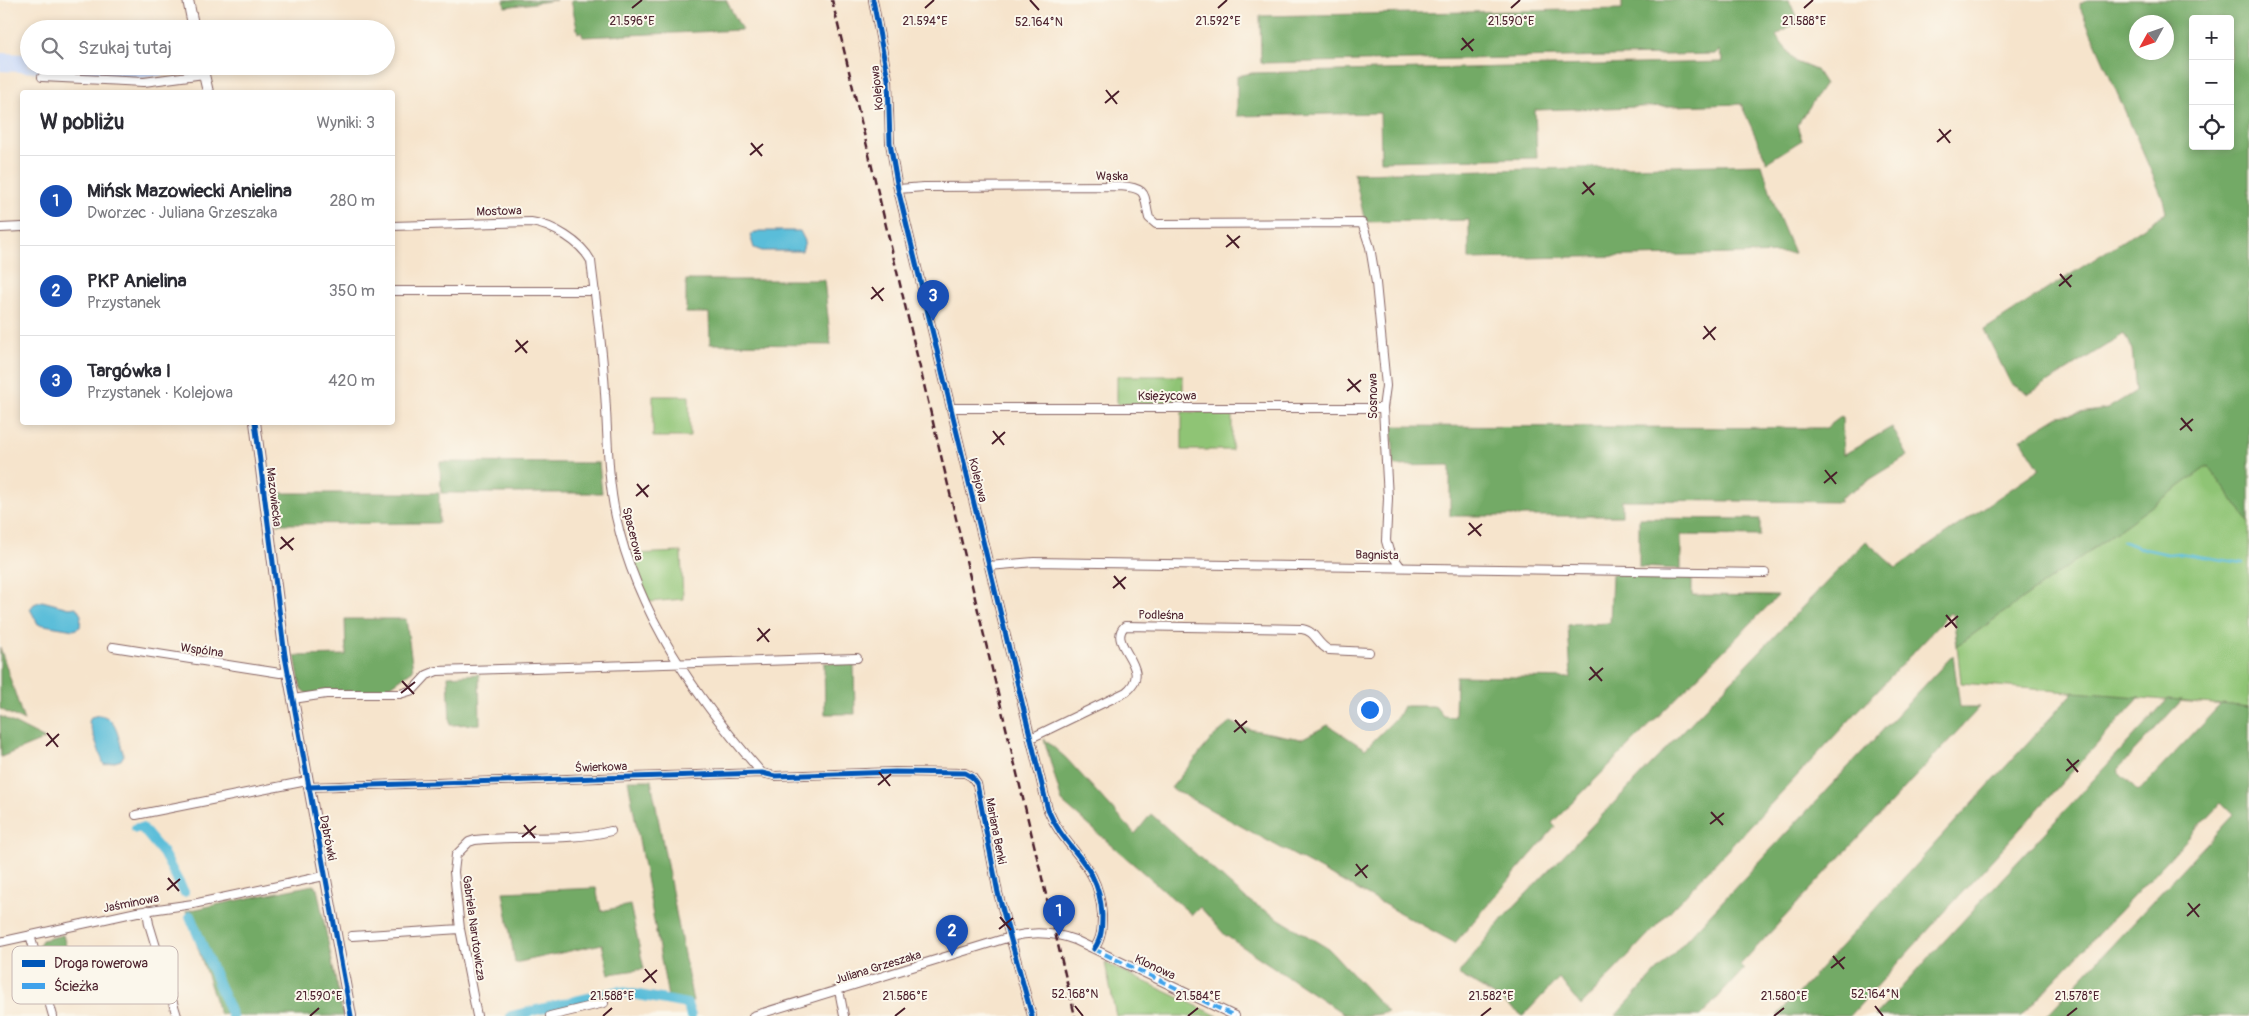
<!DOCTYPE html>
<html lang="pl">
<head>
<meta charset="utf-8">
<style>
	:root { --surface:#fff; --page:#f7f7f7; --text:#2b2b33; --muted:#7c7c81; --line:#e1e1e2; --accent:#c8321e }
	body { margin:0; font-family:Pangolin,sans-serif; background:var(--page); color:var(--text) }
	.controls { position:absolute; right:15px; top:15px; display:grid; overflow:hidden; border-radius:5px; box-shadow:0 2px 8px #0003 }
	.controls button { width:45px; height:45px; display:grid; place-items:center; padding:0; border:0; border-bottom:1px solid var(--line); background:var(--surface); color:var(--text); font:25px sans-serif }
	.compass { position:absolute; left:2129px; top:15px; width:45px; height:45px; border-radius:50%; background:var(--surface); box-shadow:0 2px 8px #0003; rotate:230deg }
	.you { position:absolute; left:1369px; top:709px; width:18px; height:18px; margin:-12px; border:4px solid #fff; border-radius:50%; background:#1a73e8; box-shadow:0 0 0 8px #1a73e833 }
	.badge { display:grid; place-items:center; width:32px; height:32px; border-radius:50%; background:var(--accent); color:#fff; font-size:16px; font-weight:700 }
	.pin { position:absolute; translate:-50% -41px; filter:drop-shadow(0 1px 2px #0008) }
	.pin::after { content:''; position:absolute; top:26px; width:18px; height:15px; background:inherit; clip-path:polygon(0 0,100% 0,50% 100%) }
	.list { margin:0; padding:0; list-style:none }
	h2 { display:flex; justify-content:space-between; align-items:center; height:65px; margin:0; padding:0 20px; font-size:21px }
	h2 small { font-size:16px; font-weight:400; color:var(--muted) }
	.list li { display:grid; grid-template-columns:32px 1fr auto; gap:15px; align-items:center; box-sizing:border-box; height:90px; padding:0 20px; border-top:1px solid var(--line) }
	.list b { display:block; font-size:19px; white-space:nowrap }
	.list p { margin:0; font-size:16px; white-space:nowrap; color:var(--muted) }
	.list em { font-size:16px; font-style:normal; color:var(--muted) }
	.icon { flex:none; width:28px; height:28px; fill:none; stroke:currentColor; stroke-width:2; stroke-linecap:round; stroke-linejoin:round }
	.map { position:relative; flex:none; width:2249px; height:1016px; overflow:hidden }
	.search { position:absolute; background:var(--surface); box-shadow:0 2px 8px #0003; left:20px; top:20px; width:375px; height:55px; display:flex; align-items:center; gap:12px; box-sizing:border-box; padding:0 18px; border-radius:28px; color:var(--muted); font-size:19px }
	.panel { position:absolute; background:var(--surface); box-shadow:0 2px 8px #0003; left:20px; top:90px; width:375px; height:335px; border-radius:5px }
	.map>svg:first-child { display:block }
	.built { fill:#ccdbf9 }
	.green { fill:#8fc475; stroke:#6c7250 }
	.forest { fill:#73aa66; stroke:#5e6448; fill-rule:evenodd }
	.water { fill:#5abdd9; stroke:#526e82 }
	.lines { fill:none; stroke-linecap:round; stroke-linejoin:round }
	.stream { stroke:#5abdd9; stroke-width:2.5 }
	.canal { stroke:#5abdd9; stroke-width:10 }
	.street-casing { stroke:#866463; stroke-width:10 }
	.secondary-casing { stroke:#866463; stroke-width:12 }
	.street { stroke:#fff; stroke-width:8 }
	.secondary { stroke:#fff; stroke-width:10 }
	.rail { stroke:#4a1f2b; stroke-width:2.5; stroke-dasharray:8 4; stroke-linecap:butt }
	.quiet { stroke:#40a2eb; stroke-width:4; stroke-dasharray:8 4; stroke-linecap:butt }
	.cycleway-casing { stroke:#fbf7ec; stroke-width:8 }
	.cycleway { stroke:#0057b8; stroke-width:5 }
	.ticks { fill:none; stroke:#4a1f2b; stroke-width:2 }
	.labels { text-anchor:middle; stroke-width:4; stroke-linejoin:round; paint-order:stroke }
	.street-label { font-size:12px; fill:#4a1f2b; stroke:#fbf7ec }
	.key { fill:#fbf7ec; stroke:#c6b6b2; stroke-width:1 }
	.key-label { font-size:14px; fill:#4a1f2b }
	.ticks-label { font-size:12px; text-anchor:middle; fill:#4a1f2b; stroke:#fbf7ec; stroke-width:4; stroke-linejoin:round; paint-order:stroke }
</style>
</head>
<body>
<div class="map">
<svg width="2249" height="1016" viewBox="0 0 2249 1016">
	<rect width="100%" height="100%" fill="#fbf7ec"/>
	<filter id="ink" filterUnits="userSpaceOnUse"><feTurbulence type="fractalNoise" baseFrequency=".02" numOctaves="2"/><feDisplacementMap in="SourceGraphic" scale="10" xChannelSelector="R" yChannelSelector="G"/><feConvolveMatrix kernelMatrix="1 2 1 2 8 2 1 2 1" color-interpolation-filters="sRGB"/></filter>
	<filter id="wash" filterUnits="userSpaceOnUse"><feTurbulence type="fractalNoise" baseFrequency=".0096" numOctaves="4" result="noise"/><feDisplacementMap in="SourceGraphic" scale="20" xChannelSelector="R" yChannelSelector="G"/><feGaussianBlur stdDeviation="1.12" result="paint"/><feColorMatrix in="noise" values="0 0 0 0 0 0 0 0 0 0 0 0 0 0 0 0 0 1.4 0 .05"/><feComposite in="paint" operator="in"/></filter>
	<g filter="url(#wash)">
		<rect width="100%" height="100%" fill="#f6e4cc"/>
		<path class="built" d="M0,53l29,1v12h156v7l-44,5 -141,-7z"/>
		<path class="green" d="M1117,376h66v28h-66z
			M653,396h36l1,41h-37z
			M1182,412h50v38h-50z
			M2208,465l41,57v185l-288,-24 -4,-37z
			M681,552l2,47 -34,3 -16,-37 -2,-11z
			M1105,963l113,53h-102z"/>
		<path class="forest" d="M504,0h52l-51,7z
			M571,0h155l16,30 -159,7 -2,-5 -3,1z
			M1622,0h167l9,21 -22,15 20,26 20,8 9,14 -28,41 5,15 -35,22 -26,-58 -206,6 2,48 -156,3 -1,-48 -143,3v-40l15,-3 471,-11 -4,-12 -4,4 -454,9 -1,-47 362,-7z
			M2087,0h162v522l-41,-56 -251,180 -4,-31 -3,-2 -369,393 -22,-28 -36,38 -29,-21 -36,-21 46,-57 362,-376 30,27 144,-99 -19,-30 38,-23 48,-7 29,-18 -4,-41 -8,-16 -95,60 -18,-10 -27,-54 182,-117 -3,-14 -84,-194zM2193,19h37v127h-37zM2136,22h30v30h-30z
			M1762,164l14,46 18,43 -325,6v-39l-104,2 -11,-49z
			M686,280h138l7,65 -121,-1 -1,-31h-23z
			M1842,416l1,39 49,-28 16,29 -68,42v4l-218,-2v16h-172v-51l-56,1 -2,-40 434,2z
			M440,462l159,1 3,30h-161z
			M273,493h166v30l-161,1z
			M1639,518l121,1v17l-79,-1v34l-42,-2z
			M1612,574h80v21l86,1 -226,227 3,4 -100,116 -284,-155 42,-51 18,-15 12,6 58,11 27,-14 37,24 33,-33 5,-10h32l8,10 12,1 1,-41 115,2 -3,-53 42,-2z
			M345,619h61l7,51 -29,21 -77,3 -6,-5 -6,-33 51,-1z
			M0,647l24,74 -24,-12z
			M1953,655l7,52h20l-240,258 4,4 -43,47h-86z
			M854,662l1,52h-30l-1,-51z
			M479,674l1,50 -30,1 -2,-49z
			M2074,692l66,5 -290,319h-73z
			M2168,699l14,1 -65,70 21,22 83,-88 28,3v309h-203l187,-201 -12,-12 -200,213h-146z
			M0,716l45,23 -44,18z
			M1044,739l22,19 69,76 16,-20 95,85 83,50 59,63c-12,4 -31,4 -44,2l-119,-79 -25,-28 -8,8 -130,-113z
			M628,780h23l42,222 -25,-5z
			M313,885l4,3 26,128h-113l-2,-4 -8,3 -34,-104z
			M596,888l5,23 29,-6 14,64 -35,5 -7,-30 -87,19 -12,-71z
			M63,935l9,33 -23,8 -10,-31 3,-5z"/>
		<path class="water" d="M759,231h41l5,10 -3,10h-40l-8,-3 -4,-13z
			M42,601l27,7 7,-1 5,8 -1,12 -6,3 -36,-6 -8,-15 4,-5z
			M99,715c19,2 19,25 25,40l-3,5 -17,5 -15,-43 2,-5z"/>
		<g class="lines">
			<path class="stream" d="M2122,541l18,7 28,6 11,-1 64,10"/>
			<path class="canal" d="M136,828h6l21,25 21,39
				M190,916l42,100
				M511,1016l106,-25 70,13 4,12"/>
		</g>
	</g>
	<g filter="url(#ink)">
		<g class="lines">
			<g class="street-casing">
				<path id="street" d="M873,0l15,79 2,64 8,46 150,621c18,43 51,51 54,105 0,13 0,23 -8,34
					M42,77l102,5 60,-8
					M898,189l26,-2 196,-1c30,2 23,10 29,32l7,6 206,-1 8,24 6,36 10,103 -3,22 5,90 -2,43 3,10 11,15
					M392,226l139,-4c22,3 50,20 60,39 5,44 12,88 14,132 3,41 2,83 11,124 21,97 81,182 146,256
					M0,228l22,-1
					M392,291h203
					M951,408h432
					M989,566l45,-4 731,11
					M113,647l167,26 8,-1
					M293,699l33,-5h74l13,-4 14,-15 10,-4 420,-13
					M1031,738l95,-46c30,-24 -21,-48 -1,-66l177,3c14,2 15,16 27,21l40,2
					M308,787l454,-14 13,3 120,-4 70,1 7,4 5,7 21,109 34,123
					M136,815l171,-34
					M147,910l2,14 28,92
					M30,935l23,81
					M352,936l108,-7
					M0,942l137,-30 56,-8 131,-28
					M839,990l5,26
					M477,1016l-17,-87 -6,-57 2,-17 13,-13 6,-2c45,-5 92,2 136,-9
					M550,1016l54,-13
					M753,1016l257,-79c23,-6 43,-5 65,3l160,76"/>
			</g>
			<g class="secondary-casing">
				<path id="secondary" d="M188,0l6,29
					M202,66l6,26
					M255,422l30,234 66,360"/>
			</g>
			<use href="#street" class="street"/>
			<use href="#secondary" class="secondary"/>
			<path class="rail" d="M832,0l243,1016"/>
			<path class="quiet" d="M1094,949l141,67"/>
			<g class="cycleway-casing">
				<path id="cycleway" d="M873,0l15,79 2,64 8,46 150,621c18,43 51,51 54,105 0,13 0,23 -8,34
					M255,422l30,234 66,360
					M308,787l454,-14 13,3 120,-4 70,1 7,4 5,7 21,109 34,123"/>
			</g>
			<use href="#cycleway" class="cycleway"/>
		</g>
	</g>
	<path class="ticks" d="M1030,0l9,10M632,8l10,-8M925,8l9,-8M1218,8l9,-8M1511,8l9,-8M1804,8l9,-8M1462,38l11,13M1461,50l13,-11M1106,90l11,14M1105,103l14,-12M1939,129l11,14M1937,142l14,-12M751,143l11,13M750,155l13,-11M1583,182l11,13M1582,194l13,-11M1227,235l12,13M1226,247l14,-11M2060,274l11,13M2059,286l13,-11M872,287l11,14M871,299l13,-11M1704,326l11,14M1703,339l13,-12M516,340l11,13M515,352l13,-11M1348,379l12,13M1347,391l14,-11M2181,418l11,13M2180,430l13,-11M993,431l11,14M992,444l13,-12M1825,470l11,14M1824,483l13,-11M637,484l11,13M636,496l13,-11M1469,523l12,13M1468,535l14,-11M281,537l12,13M280,549l14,-11M1114,576l11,13M1113,588l13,-11M1946,615l11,13M1945,627l13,-11M758,628l11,14M757,641l13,-12M1590,667l12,14M1589,680l14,-12M402,681l12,13M401,693l14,-11M1235,720l11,13M1234,732l13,-11M47,733l11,14M46,746l13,-12M2067,759l11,13M2066,771l13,-11M879,772l11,14M878,785l13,-11M1711,812l12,13M1710,824l14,-11M524,825l11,13M522,837l14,-11M1356,864l11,14M1355,876l13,-11M168,878l11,13M167,890l13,-11M2188,903l11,14M2187,916l13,-12M1000,917l11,13M999,929l14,-11M1833,956l11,13M1831,968l14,-11M645,969l11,14M643,982l14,-12M1075,1006l8,10M1875,1006l8,10M310,1016l9,-8M603,1016l9,-8M895,1016l10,-8M1188,1016l10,-8M1481,1016l10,-8M1774,1016l10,-8M2067,1016l10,-8"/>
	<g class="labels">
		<g class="street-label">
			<text transform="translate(877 88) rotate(-96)" y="4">Kolejowa</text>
			<text transform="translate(1112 176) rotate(1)" y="4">Wąska</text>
			<text transform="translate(499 211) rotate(-2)" y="4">Mostowa</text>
			<text x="1167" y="400">Księżycowa</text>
			<text transform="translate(1373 396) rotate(-90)" y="4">Sosnowa</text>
			<text transform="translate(978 480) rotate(76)" y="4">Kolejowa</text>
			<text transform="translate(274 497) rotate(83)" y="4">Mazowiecka</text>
			<text transform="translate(633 534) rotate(76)" y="4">Spacerowa</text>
			<text transform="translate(1377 555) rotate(1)" y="4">Bagnista</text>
			<text transform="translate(1161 615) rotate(1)" y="4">Podleśna</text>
			<text transform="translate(202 650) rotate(8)" y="4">Wspólna</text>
			<text transform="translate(601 767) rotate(-2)" y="4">Świerkowa</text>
			<text transform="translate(996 831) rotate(79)" y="4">Mariana Benki</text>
			<text transform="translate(328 838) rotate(79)" y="4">Dąbrówki</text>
			<text transform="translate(131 903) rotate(-11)" y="4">Jaśminowa</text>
			<text transform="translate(474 928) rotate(82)" y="4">Gabriela Narutowicza</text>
			<text transform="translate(878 967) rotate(-17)" y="4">Juliana Grzeszaka</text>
			<text transform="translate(1155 967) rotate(25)" y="4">Klonowa</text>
		</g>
	</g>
	<rect x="12" y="946" width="166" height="58" rx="8" class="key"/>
	<rect x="22" y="960" width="23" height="7" fill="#0057b8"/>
	<rect x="22" y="983" width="23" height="6" fill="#40a2eb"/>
	<g class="key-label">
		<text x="54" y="968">Droga rowerowa</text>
		<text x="54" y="991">Ścieżka</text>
	</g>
	<g class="ticks-label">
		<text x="632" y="25">21.596°E</text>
		<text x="925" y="25">21.594°E</text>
		<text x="1218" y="25">21.592°E</text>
		<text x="1511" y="25">21.590°E</text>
		<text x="1804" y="25">21.588°E</text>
		<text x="1039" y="26">52.164°N</text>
		<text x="1075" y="998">52.168°N</text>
		<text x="1875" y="998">52.164°N</text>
		<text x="319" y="1000">21.590°E</text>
		<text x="612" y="1000">21.588°E</text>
		<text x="905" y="1000">21.586°E</text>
		<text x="1198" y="1000">21.584°E</text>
		<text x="1491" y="1000">21.582°E</text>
		<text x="1784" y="1000">21.580°E</text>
		<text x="2077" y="1000">21.578°E</text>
	</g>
</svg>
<div class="controls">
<button>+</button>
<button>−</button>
<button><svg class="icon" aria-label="locate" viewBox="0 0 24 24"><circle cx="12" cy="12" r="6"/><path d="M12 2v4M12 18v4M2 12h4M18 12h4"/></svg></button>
</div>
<svg class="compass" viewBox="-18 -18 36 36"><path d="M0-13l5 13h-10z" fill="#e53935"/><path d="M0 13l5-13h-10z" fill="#7c7c81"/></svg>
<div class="you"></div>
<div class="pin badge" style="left:1059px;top:936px;background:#1a4fb4">1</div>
<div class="pin badge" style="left:952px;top:956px;background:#1a4fb4">2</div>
<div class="pin badge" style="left:933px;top:321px;background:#1a4fb4">3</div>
<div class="search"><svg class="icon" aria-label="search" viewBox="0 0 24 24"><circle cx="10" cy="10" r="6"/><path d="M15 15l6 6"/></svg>Szukaj tutaj</div>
<section class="panel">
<h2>W pobliżu<small>Wyniki: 3</small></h2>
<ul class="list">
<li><span class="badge" style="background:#1a4fb4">1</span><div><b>Mińsk Mazowiecki Anielina</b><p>Dworzec · Juliana Grzeszaka</p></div><em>280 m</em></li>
<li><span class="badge" style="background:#1a4fb4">2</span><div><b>PKP Anielina</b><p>Przystanek</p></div><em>350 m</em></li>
<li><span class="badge" style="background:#1a4fb4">3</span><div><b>Targówka I</b><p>Przystanek · Kolejowa</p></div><em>420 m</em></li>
</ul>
</section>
</div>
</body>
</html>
